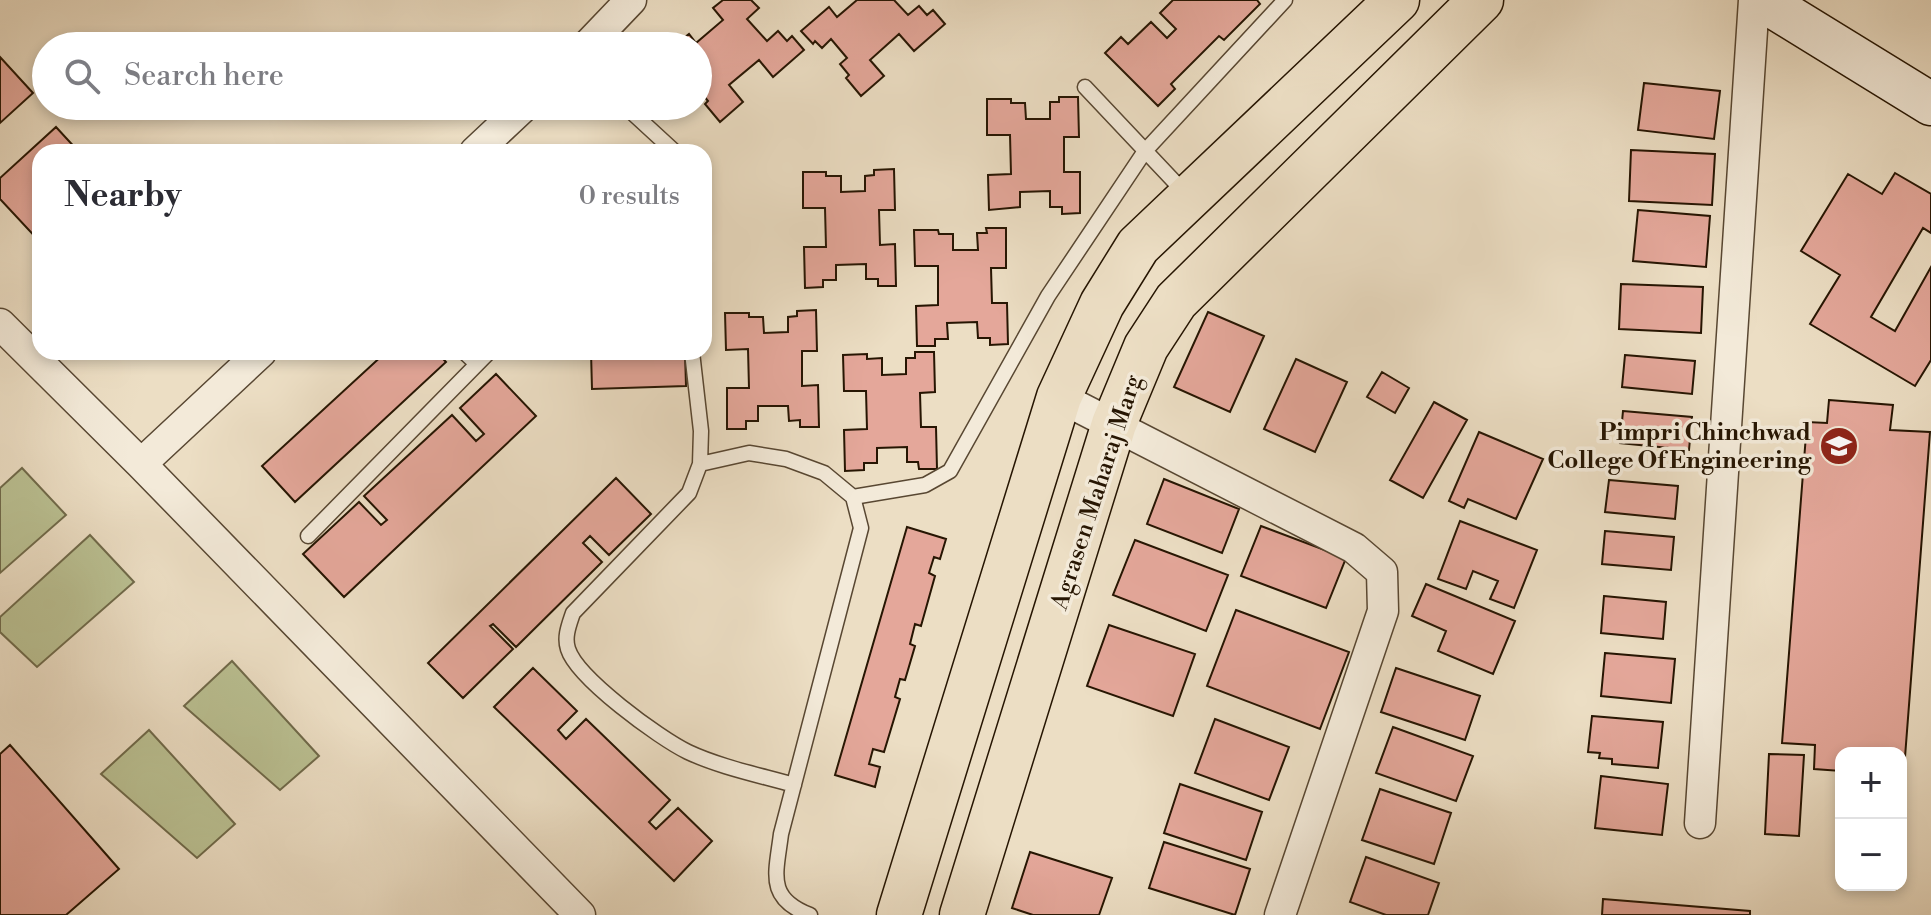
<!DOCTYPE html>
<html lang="en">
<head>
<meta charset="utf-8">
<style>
	:root { --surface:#fff; --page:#f7f7f7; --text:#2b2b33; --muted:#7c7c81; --line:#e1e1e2 }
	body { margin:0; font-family:"Libre Bodoni",serif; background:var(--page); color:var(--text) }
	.controls { position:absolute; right:24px; bottom:24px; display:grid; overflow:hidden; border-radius:16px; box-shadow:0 4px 12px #0003 }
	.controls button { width:72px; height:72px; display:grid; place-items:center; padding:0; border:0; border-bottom:2px solid var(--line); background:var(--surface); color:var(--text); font:40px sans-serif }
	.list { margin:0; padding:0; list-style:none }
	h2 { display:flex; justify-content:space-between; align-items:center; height:104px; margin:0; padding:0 32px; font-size:34px }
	h2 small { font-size:26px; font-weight:400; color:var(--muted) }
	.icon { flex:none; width:44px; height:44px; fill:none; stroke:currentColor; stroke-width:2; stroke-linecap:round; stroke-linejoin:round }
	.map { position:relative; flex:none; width:1931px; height:915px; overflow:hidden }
	.search { position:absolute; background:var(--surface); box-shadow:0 4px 12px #0003; left:32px; top:32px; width:680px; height:88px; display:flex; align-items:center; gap:20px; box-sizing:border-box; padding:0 28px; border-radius:44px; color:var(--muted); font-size:30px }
	.panel { position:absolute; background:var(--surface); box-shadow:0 4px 12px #0003; left:32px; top:144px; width:680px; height:216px; border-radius:24px }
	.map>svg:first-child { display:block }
	.green { fill:#bac092; stroke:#706a4a; stroke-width:2 }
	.building { fill:#e4a79a; stroke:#261502; stroke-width:2 }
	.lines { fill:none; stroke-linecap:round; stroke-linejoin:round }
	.service-casing { stroke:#584732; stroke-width:17 }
	.minor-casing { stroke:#584732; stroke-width:33 }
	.secondary-casing { stroke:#261502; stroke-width:45 }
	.primary-casing { stroke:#261502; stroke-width:47 }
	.service { stroke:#f3ead9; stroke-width:14 }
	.minor { stroke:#f3ead9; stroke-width:30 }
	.secondary { stroke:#f3ead9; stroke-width:42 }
	.primary { stroke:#ecdec4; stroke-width:44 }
	.labels { text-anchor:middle; stroke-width:7; stroke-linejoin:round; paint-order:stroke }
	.poi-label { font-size:24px; font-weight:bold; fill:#261502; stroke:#f3ead9; text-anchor:end }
	.street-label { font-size:24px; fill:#261502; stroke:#f3ead9 }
</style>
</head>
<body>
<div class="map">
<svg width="1931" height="915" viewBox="0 0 1931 915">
	<rect width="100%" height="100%" fill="#ecdec4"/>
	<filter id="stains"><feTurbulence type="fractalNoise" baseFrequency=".0025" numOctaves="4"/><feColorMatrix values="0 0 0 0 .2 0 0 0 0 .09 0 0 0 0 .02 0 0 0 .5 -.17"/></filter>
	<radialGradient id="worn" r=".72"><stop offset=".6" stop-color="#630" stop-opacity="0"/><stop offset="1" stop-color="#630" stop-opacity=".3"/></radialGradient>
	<path class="green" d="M22,468l44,47 -66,58v-85z
		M90,535l44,47 -97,85 -37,-35v-15z
		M232,661l87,95 -39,34 -96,-84z
		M149,730l86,94 -38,34 -96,-84z"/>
	<path class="building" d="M723,0h28l8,8 -12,11 20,22 11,-10 9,10 5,-5 12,14 -31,27 -14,-17 -30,25 14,17 -23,20 -15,-18 3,-3 -9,-11 8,-7 -9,-9v-28h-24l15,-12 7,9 27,-23 -10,-12z
		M857,0h37l14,15 11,-9 8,9 6,-5 12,14 -31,27 -15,-17 -29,26 14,16 -23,20 -15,-18 3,-3 -9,-11 7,-6 -16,-19 -9,9 -7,-7 -2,3 -12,-13 28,-24 8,10z
		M1173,0h84l3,4 -36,36 -5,-4 -48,48 4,5 -17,17 -53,-53 16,-16 7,7 23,-22 16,16 9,-9 -16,-16z
		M0,57l33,36 -33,30z
		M1644,83l76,8 -6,48 -76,-9z
		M1059,97h19l1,40h-15v35h16v41l-18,1v-7h-12v-16l-30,1v15l-31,3 -1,-35 23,-1 -1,-39h-23v-36h24v4h14l1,16h24v-17h9z
		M56,127l23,25h-39v90l-40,-43v-21z
		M1631,150l84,4 -3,51 -83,-4z
		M894,169l1,41h-16l1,35 15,-1 1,42h-18v-7h-12v-15l-30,1v15h-13v7l-18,1 -1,-41h22l-1,-39h-22v-36h23v4h15v16l24,-1v-15l9,-1v-5z
		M1895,173l36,21v39l-8,-5 -52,89 24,14 36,-64v93l-16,26 -105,-62 30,-49 -39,-24 47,-77 34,20z
		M1638,210l72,6 -4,51 -73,-6z
		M986,228h20v40h-15l1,35h15l1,41 -18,1v-7h-12l-1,-16 -30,1 1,16h-13v7h-18l-1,-40 22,-1v-39h-23l-1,-36h24l1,4h14v16h25l-1,-17h10z
		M1621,284l82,3 -2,46 -82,-4z
		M816,310l1,41h-15v35l16,-1 1,42h-19v-7l-11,1 -1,-15h-30v15h-12v8h-19v-41h22l-1,-39 -22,1 -1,-37h24v4h14l1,16 24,-1v-15l9,-1v-5z
		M1208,312l56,24 -34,76 -56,-25z
		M386,352h51l9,10 -151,140 -33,-36z
		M591,352h94l1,34 -94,3z
		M915,352h19l1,40 -15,1 1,34h15l1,42h-18l-1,-7h-11v-15l-30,1v15h-13v7l-19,1 -1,-41 23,-1 -1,-38h-22l-1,-36 24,-1v5l15,-1v17l24,-1v-16h9z
		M1625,355l70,6 -3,33 -70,-7z
		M1296,359l51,23 -32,70 -51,-23z
		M1382,372l27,16 -14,25 -28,-16z
		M496,374l40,42 -192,181 -41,-43 56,-52 22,23 6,-5 -23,-24 88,-81 24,26 8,-7 -24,-26z
		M1829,400l64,5 -3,25 40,2 -25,325 -4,-1v-3h-60v18l-27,-2 1,-24 -33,-2 25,-321 20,1z
		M1434,402l33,18 -44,78 -33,-18z
		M1623,411l69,6 -3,33 -69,-7z
		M1479,432l64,27 -27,60 -48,-20 -4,9 -15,-7z
		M616,478l35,36 -42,41 -19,-19 -7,7 19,19 -86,85 -23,-23 -3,2 23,23 -50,49 -35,-35z
		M1164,479l75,30 -17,44 -75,-29z
		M1609,480l69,6 -3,33 -70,-7z
		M1460,521l77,29 -23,58 -24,-9 8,-18 -25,-10 -7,18 -28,-10z
		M1261,526l85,32 -20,50 -85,-32z
		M907,527l39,12 -6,20 -6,-2 -5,16 6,3 -14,50 -6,-2 -5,20 5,2 -10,34 -5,-1 -5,18 5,2 -16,53 -11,-3 -4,15 11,3 -5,20 -40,-12z
		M1605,531l69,6 -3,33 -69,-6z
		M1135,540l93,35 -22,56 -93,-36z
		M1426,584l89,37 -22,53 -55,-23 8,-20 -34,-15z
		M1604,596l62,6 -3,37 -62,-6z
		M1236,610l113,42 -29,77 -113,-43z
		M1109,625l86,29 -22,62 -86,-30z
		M1605,653l70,6 -4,44 -70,-7z
		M533,668l44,43 -19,19 8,9 20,-20 84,81 -21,22 7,7 22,-21 34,33 -38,40 -180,-174z
		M1396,668l84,28 -15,44 -84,-28z
		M1592,716l71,6 -5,46 -46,-4v-5l-13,-1 1,-5 -12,-1z
		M1215,719l74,28 -20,53 -74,-27z
		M1393,727l80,29 -17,45 -80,-28z
		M10,745l109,124 -53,46h-66v-161z
		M1769,754l35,1 -5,81 -34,-2z
		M1601,776l67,8 -6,51 -67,-7z
		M1180,784l82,28 -16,48 -82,-27z
		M1380,789l71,24 -17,51 -72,-24z
		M1164,842l86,27 -15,46 -86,-27z
		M1030,852l82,26 -13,37h-66l-21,-7z
		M1366,857l73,26 -11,32h-42l-36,-13z
		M1603,899l147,12v4h-148z"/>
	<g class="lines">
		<g class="service-casing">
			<path id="service" d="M1085,87l101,107
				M625,106l50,46
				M464,352l13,12
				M692,352l9,79 -1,33 -11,29 -116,120c-4,12 -9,24 -5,36 9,29 91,89 120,103 32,15 71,23 106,33
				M700,464l49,-11 37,6 38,14 29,24 8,31 -80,306c-5,40 -15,64 29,81
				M853,497l72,-12 25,-14 98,-175 97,-145 140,-151
				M308,536l181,-184"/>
		</g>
		<g class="minor-casing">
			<path id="minor" d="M587,46l44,-46
				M475,152l49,-46
				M0,324l141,140 439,451
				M1059,397l295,151 28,24 1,39 -103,304
				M141,464l120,-112
				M1700,823l54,-823"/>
		</g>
		<g class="secondary-casing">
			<path id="secondary" d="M1762,0l169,104"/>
		</g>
		<g class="primary-casing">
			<path id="primary" d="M899,915l160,-518 43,-93 36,-58 259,-246
				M962,915l152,-491 32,-77 30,-46 305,-301"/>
		</g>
		<use href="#service" class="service"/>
		<use href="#minor" class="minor"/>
		<use href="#secondary" class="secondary"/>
		<use href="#primary" class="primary"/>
	</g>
	<defs>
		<g id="university-disc" transform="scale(2)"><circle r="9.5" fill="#8f2418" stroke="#f3ead9"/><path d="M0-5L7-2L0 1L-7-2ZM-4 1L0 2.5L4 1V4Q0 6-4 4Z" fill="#fff"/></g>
	</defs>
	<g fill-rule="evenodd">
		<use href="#university-disc" x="1839" y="446"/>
	</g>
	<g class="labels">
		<g class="poi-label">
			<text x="1811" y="440">Pimpri Chinchwad<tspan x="1811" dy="28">College Of Engineering</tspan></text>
		</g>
		<g class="street-label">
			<text transform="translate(1096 492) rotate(-72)" y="8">Agrasen Maharaj Marg</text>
		</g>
	</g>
	<rect width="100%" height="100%" filter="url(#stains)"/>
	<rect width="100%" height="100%" fill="url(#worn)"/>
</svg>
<div class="controls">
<button>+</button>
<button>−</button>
</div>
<div class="search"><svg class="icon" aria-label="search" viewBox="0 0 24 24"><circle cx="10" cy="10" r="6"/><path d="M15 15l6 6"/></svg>Search here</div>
<section class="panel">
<h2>Nearby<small>0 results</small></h2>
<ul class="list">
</ul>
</section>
</div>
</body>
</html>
